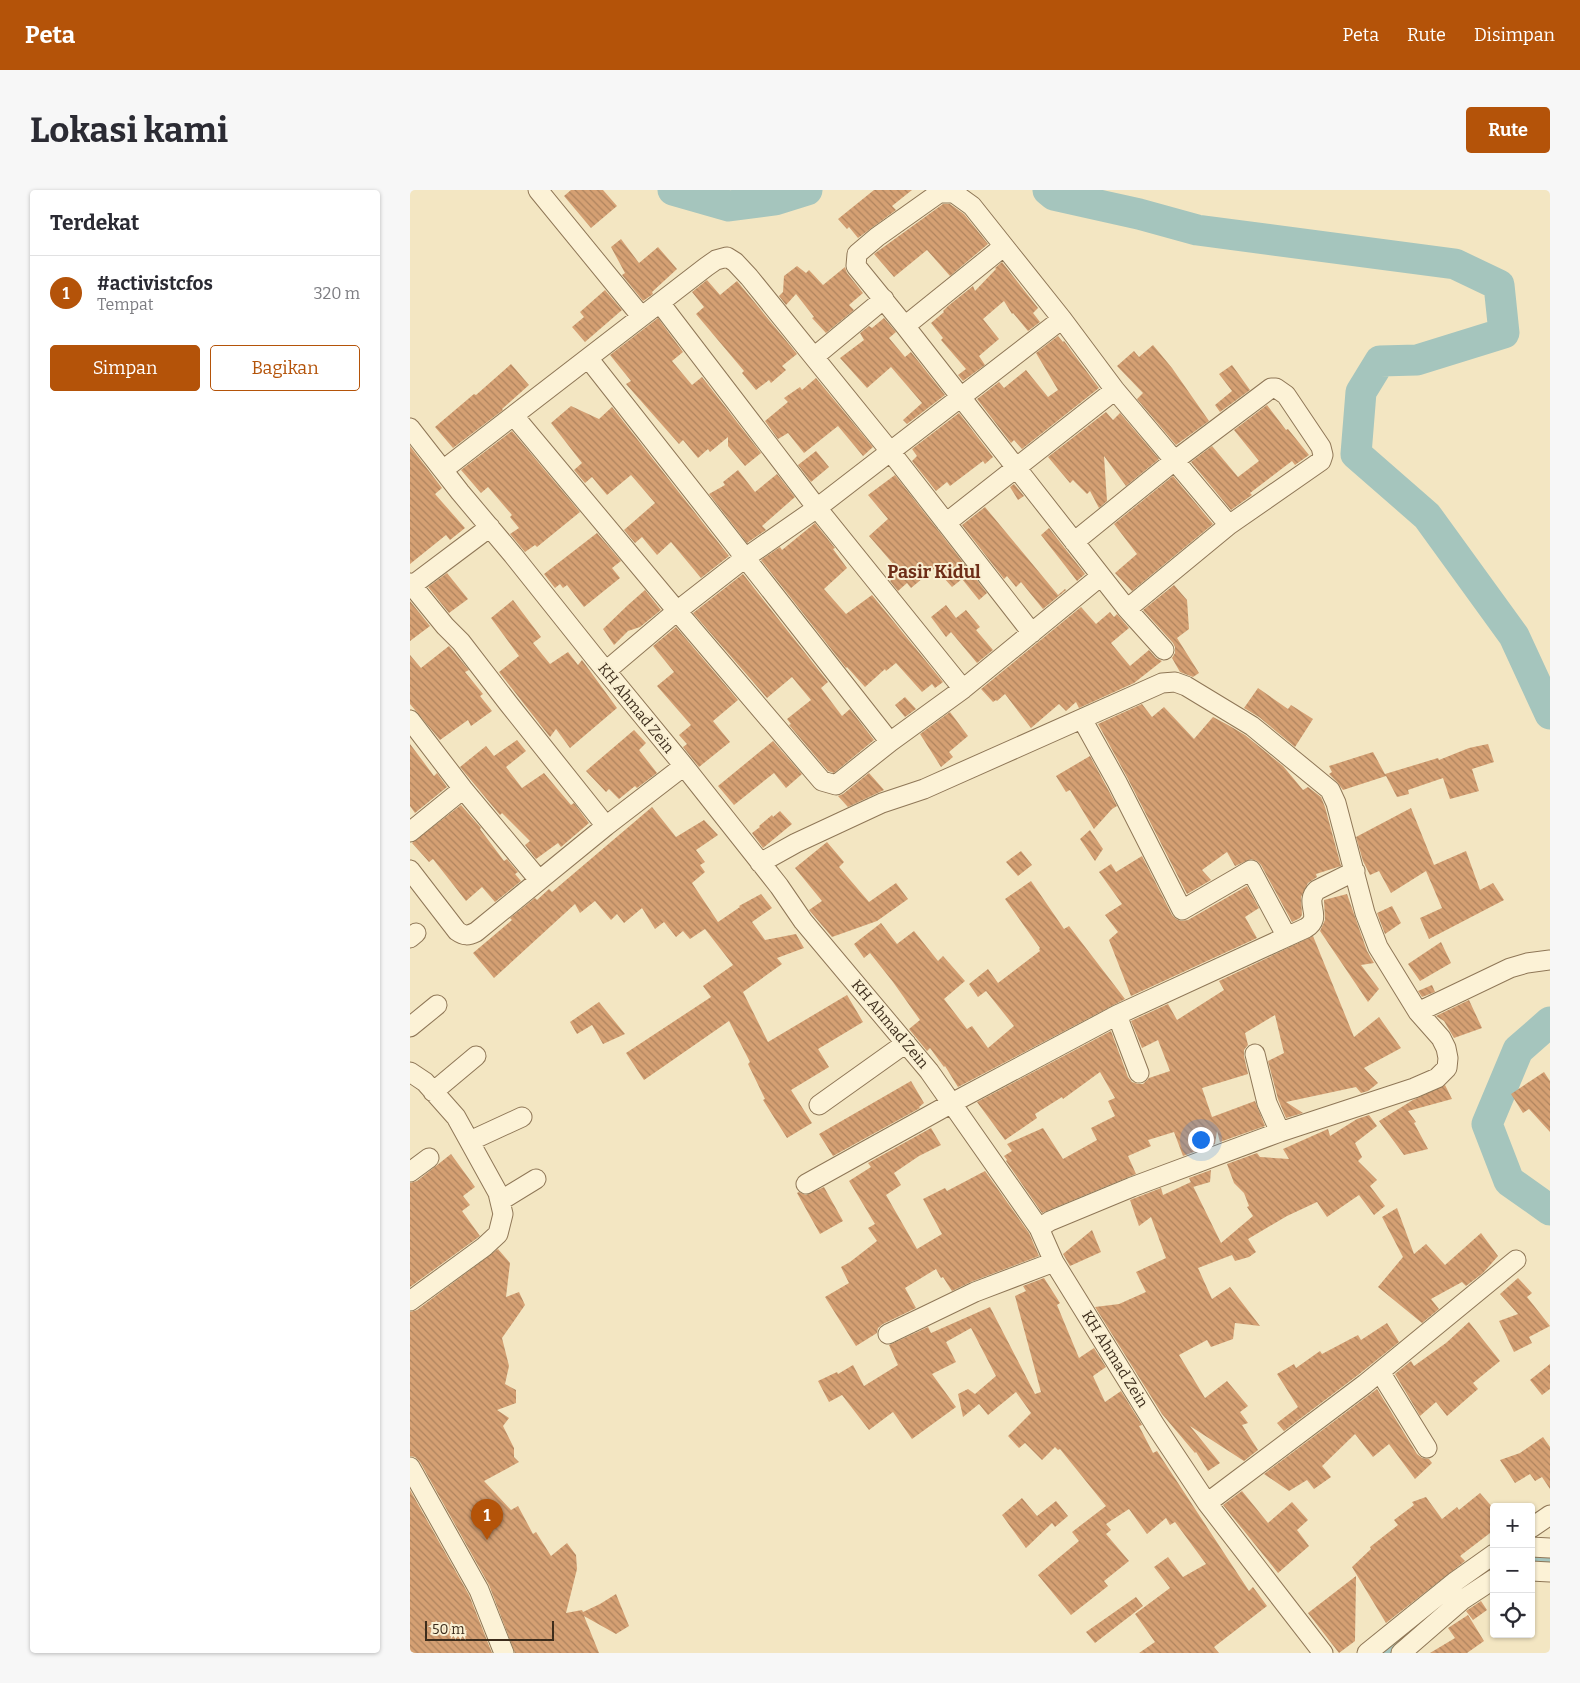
<!DOCTYPE html>
<html lang="id">
<head>
<meta charset="utf-8">
<style>
	:root { --surface:#fff; --page:#f7f7f7; --text:#2b2b33; --muted:#7c7c81; --line:#e1e1e2; --accent:#b45309 }
	body { margin:0; font-family:Bitter,serif; background:var(--page); color:var(--text) }
	.controls { position:absolute; right:15px; bottom:15px; display:grid; overflow:hidden; border-radius:5px; box-shadow:0 1px 4px #0004 }
	.controls button { width:45px; height:45px; display:grid; place-items:center; padding:0; border:0; border-bottom:1px solid var(--line); background:var(--surface); color:var(--text); font:25px sans-serif }
	.scale { position:absolute; left:15px; bottom:12px; width:129px; box-sizing:border-box; padding-left:5px; border:2px solid #3d2d1c; border-top:0; font-size:14px; line-height:18px; white-space:nowrap; color:#3d2d1c; -webkit-text-stroke:4px #f9efd2; paint-order:stroke }
	.you { position:absolute; left:790px; top:949px; width:18px; height:18px; margin:-12px; border:4px solid #fff; border-radius:50%; background:#1a73e8; box-shadow:0 0 0 8px #1a73e833 }
	.badge { display:grid; place-items:center; width:32px; height:32px; border-radius:50%; background:var(--accent); color:#fff; font-size:16px; font-weight:700 }
	.pin { position:absolute; translate:-50% -41px; filter:drop-shadow(0 1px 2px #0008) }
	.pin::after { content:''; position:absolute; top:26px; width:18px; height:15px; background:inherit; clip-path:polygon(0 0,100% 0,50% 100%) }
	.list { margin:0; padding:0; list-style:none }
	h2 { display:flex; justify-content:space-between; align-items:center; height:65px; margin:0; padding:0 20px; font-size:21px }
	h2 small { font-size:16px; font-weight:400; color:var(--muted) }
	.list li { display:grid; grid-template-columns:32px 1fr auto; gap:15px; align-items:center; box-sizing:border-box; height:75px; padding:0 20px; border-top:1px solid var(--line) }
	.list b { display:block; font-size:19px; white-space:nowrap }
	.list p { margin:0; font-size:16px; white-space:nowrap; color:var(--muted) }
	.list em { font-size:16px; font-style:normal; color:var(--muted) }
	.actions { display:flex; gap:10px; padding:15px 20px }
	.actions a { flex:1; padding:11px 0; border:1px solid var(--accent); border-radius:5px; text-align:center; font-size:18px; color:var(--accent) }
	.actions .main { background:var(--accent); color:#fff }
	.icon { flex:none; width:28px; height:28px; fill:none; stroke:currentColor; stroke-width:2; stroke-linecap:round; stroke-linejoin:round }
	.map { position:relative; flex:none; width:1140px; height:1463px; overflow:hidden; border-radius:5px }
	header { display:flex; align-items:center; gap:30px; box-sizing:border-box; height:70px; padding:0 25px; background:var(--accent); color:#fff }
	header strong { font-size:24px }
	nav { display:flex; gap:28px; margin-inline-start:auto; font-size:18px }
	.intro { display:flex; align-items:center; justify-content:space-between; box-sizing:border-box; height:120px; padding:0 30px }
	h1 { margin:0; font-size:35px }
	.button { padding:12px 22px; border-radius:5px; background:var(--accent); color:#fff; font-size:18px; font-weight:700 }
	main { display:flex; gap:30px; padding:0 30px }
	aside { flex:1; background:var(--surface); border-radius:5px; box-shadow:0 1px 4px #0004 }
	.map>svg:first-child { display:block }
	.lines { fill:none; stroke-linecap:round; stroke-linejoin:round }
	.canal { stroke:#a5c5bd; stroke-width:18 }
	.river { stroke:#a5c5bd; stroke-width:31 }
	.building { fill:url(#building-back-hatch) }
	.minor-casing { stroke:#8f7757; stroke-width:21 }
	.minor { stroke:#fcf2d6; stroke-width:19 }
	.labels { text-anchor:middle; stroke-width:4; stroke-linejoin:round; paint-order:stroke }
	.street-label { font-size:15px; fill:#3d2d1c; stroke:#f9efd2 }
	.quarter-label { font-size:18px; font-weight:bold; fill:#6e2d17; stroke:#f9efd2 }
</style>
</head>
<body>
<header>
<strong>Peta</strong>
<nav><a>Peta</a><a>Rute</a><a>Disimpan</a></nav>
</header>
<div class="intro"><h1>Lokasi kami</h1><a class="button">Rute</a></div>
<main>
<aside>
<h2>Terdekat<small></small></h2>
<ul class="list">
<li><span class="badge">1</span><div><b>#activistcfos</b><p>Tempat</p></div><em>320 m</em></li>
</ul>
<div class="actions"><a class="main">Simpan</a><a>Bagikan</a></div>
</aside>
<div class="map">
<svg width="1140" height="1463" viewBox="0 0 1140 1463">
	<defs>
		<pattern id="building-back-hatch" width="6" height="6" patternUnits="userSpaceOnUse" patternTransform="scale(1.25)"><rect width="6" height="6" fill="#d5a073"/><path d="M-1 5l2 2M0 0l6 6M5-1l2 2" fill="none" stroke="#ae835e"/></pattern>
	</defs>
	<rect width="100%" height="100%" fill="#f3e6c2"/>
	<g class="lines">
		<path class="canal" d="M1121,1371l19,1
			M974,1463l49,-39"/>
		<path class="river" d="M263,0l56,16 46,-6 32,-10
			M638,0l6,5 85,19 58,16 258,34 44,21 5,48 -87,27 -37,1 -19,31 -5,62 71,62 87,120 36,78
			M1140,832l-32,28 -31,74 22,57 41,29"/>
	</g>
	<path class="building" d="M161,0h32l14,16 -26,22 -27,-32z
		M464,0h38l-20,16 4,4 -38,28 -9,-11 -2,2 -9,-10z
		M533,14h7l14,10 24,30 -38,32 -23,-26 -33,27 -20,-23z
		M211,49l18,24 19,-16 19,22 -25,23 1,2 -10,7 -21,-26 3,-2 -14,-26z
		M592,72l36,46 -5,5 7,9 -12,9 -15,-18 -1,1 -8,-13 -21,18 16,20 -20,17 6,9 -22,16 -5,-6 8,-6 -25,-29 2,-2 -12,-15 13,-11 -1,-1 5,-5 25,-20 2,5 21,-22 -1,-1z
		M387,76l9,7 3,-3 14,15 22,-18 2,6 16,20 -14,12 5,5 -28,23 -14,-15 2,-1 -18,-23 -10,11 -7,-9 4,-4 1,-16z
		M297,90l13,15 17,-14 60,73 -15,12 4,4 -15,13 -2,-3 -13,10 -14,-17 2,-2 -48,-57 8,-7 -12,-15z
		M195,100l17,20 -37,32 -13,-15 12,-10 -4,-5z
		M248,128l25,34 -11,9 20,24 10,-8 59,76 -16,13 -17,-20v-9l-18,15 -2,-3 -10,9 -15,-18 -4,4 -53,-60 5,-3 -21,-26z
		M474,128l12,14 -7,6 16,19 6,-5 34,43 -38,29 -4,-4 19,-17 -31,-36 -24,21 -27,-30 24,-18 -4,-7 9,-7 3,2z
		M648,146l5,6 1,-1 35,47 -77,61 -8,-9 -3,3 -34,-44 22,-17 5,6 22,-18 22,27 10,-7 -22,-37z
		M743,155l19,23 37,53 -33,24 -39,-46 6,-6 -26,-27 17,-15 5,6z
		M101,174l18,21 -27,24 1,1 -50,38 -18,-21 39,-33 2,1z
		M822,175l18,25 -30,22 -5,-7 17,-14 -13,-17z
		M406,188l57,69 -10,9 -25,-30 -34,27 -16,-20 -10,6 -13,-18 23,-19 -4,-4 16,-11 2,3z
		M857,215l19,25 2,-1 21,26 -14,10 -3,-4 -42,32 2,2 -21,15 -40,-48 21,-16 26,31 21,-16 -25,-31z
		M161,216l28,13 13,-12 117,149 -28,22 -30,-36 -14,13 -15,-18 -7,6 -11,-13 31,-27 -24,-28 -24,20 -15,-18 -7,6 -11,-13 8,-7 -31,-40z
		M696,222l7,8 7,-7 39,46 -33,27 -22,-30 3,45 -8,7 -9,-17 -3,3 -14,-14 -3,3 -22,-26z
		M549,223l34,44 -8,7 -2,-3 -33,25 -3,-4 -11,9 -24,-30 5,-5 -5,-7z
		M102,241l68,81 -43,35 -2,-2 -10,7 -15,-18 9,-6 -9,-11 2,-2 -24,-28 -7,6 -20,-23z
		M0,256l32,42 -7,6 30,34 -15,12 -4,-5 -36,29z
		M406,261l13,16 -18,15 -13,-17z
		M328,280l17,22 22,-18 18,23 -33,29 4,4 -19,13 -38,-49 16,-9 -2,-3z
		M485,285l92,118 -8,7 -17,-21 -10,8 -17,-19 -24,20 -4,-5 -9,8 -8,-10 4,-3 -6,-6 7,-6 -26,-30 19,-17 -20,-24z
		M763,286l40,48 -81,67 -17,-18 22,-19 -23,-30z
		M604,294l10,12 -6,4 -8,-13z
		M575,317l73,88 7,-6 1,1 -23,19 -22,-27 -5,5 -9,-11 -3,3 -42,-54z
		M405,333l20,25 -2,1 14,19 -23,21 22,25 26,-19 71,87 -8,6 -3,-4 -10,8 -26,-29 -10,8 -1,-2 -20,18 -18,-20 -1,1 -85,-108 19,-13 2,3z
		M639,338l36,46 -8,7 -36,-46z
		M187,343l24,28 -9,7 8,10 -36,29 -17,-22 -4,3 -3,-4 -5,4 -11,-14z
		M37,383l21,26 -19,14 -21,-26z
		M333,384l85,108 -7,6 21,28 8,-7 24,31 -40,33 -6,-2 -39,-46 2,-1 -4,-5 24,-19 -19,-23 -25,21 -74,-85z
		M764,395l13,15 2,29 -12,9 22,35 -6,4 -13,-5 -8,-14 3,-5v-6l-2,-4 -30,-33z
		M235,400l16,20 -21,17 -12,4 -14,14 -11,-16 25,-24z
		M103,410l28,37 -8,6 17,21 18,-12 10,13 4,-5 35,48 -47,40 -14,-19 -6,8 -51,-65 20,-16 -28,-38z
		M0,411l20,25 -20,15z
		M536,415l10,13 10,-8 14,17 -4,3 17,20 -16,13 -26,-31 -5,5 -15,-20z
		M671,417l15,17 14,-12 4,5 3,-3 12,14 -18,15 19,23 19,-16 7,8 6,3 -28,22 -55,25 -3,-6 -10,9 -7,-7 -28,24 -26,-34 -8,7 -1,-1 -3,2 -12,-13z
		M266,437l62,73 -25,21 17,21 -31,25 -16,-20 4,-3 -8,-9 12,-10 -34,-39 17,-14 -21,-26z
		M39,456l20,24 -4,2 18,22 -3,2 12,15 -21,15 -3,-6 -28,20 -30,-36v-49l11,13z
		M848,498l30,21 3,-4 22,14 -18,28 -36,-30 -15,-9z
		M495,507l11,12 -11,8 -10,-12z
		M732,514l10,13 12,-10 30,32 19,-22 15,8 17,10 38,31 20,24 5,-3 13,10 4,10 16,59 -25,8 1,3 -9,6 -7,14 1,18 -2,3 -8,4 -31,-57 -4,-4 -6,-2 -16,7 -8,-14 -25,18 9,10 -24,14 -60,-117 -29,-53z
		M540,522l18,24 -19,16 4,5 -12,10 -21,-33z
		M224,540l12,13 -7,7 18,23 -20,15 -2,-2 -16,13 -10,-10 -3,3 -20,-21z
		M107,550l9,11 -20,16 16,21 22,-15 27,32 3,-2 15,20 -28,24 -3,-4 -22,16 -11,-14 5,-4 -28,-28 -2,2 -40,-48 26,-21 8,10z
		M363,551l29,33 -16,14 -12,-15 -40,32 -16,-19z
		M0,554l24,32 3,-3 10,14 -32,26 -5,-7z
		M1078,554l6,18 -22,7 7,22 -29,8 -7,-21 -35,12 1,4 -12,3 -12,-23 53,-16 1,2 30,-12z
		M963,562l13,24 -43,14 -6,-8 -8,-8 3,-2 -3,-6z
		M680,566l27,50 -5,3 -18,20 -24,-39 -4,2 -10,-16z
		M459,583l15,17 -36,17 -10,-11 5,-2z
		M51,615l20,23 -1,1 24,32 3,-2 11,13 -3,2 6,7 -26,21 -13,-15 -16,14 -33,-42 -4,3 -17,-19z
		M242,617l24,30 28,-17 14,15 -22,15 9,12 -5,3 5,7 -13,11 26,39 22,-15 -1,-1 22,-12 11,14 -20,14 13,18 31,-6 8,14 -27,10 5,6 -39,28 25,50 79,-47 16,27 -45,27 11,18 -38,23 21,33 -25,15 -24,-38 2,-1 -17,-35 2,-2 -21,-41 -85,59 -18,-27 85,-56 -8,-11 30,-21 -28,-36 -15,10 -7,-8 -7,6 -12,-15 -9,7 -13,-21 -18,15 -7,-9 -6,6 -16,-19 -15,12 -5,-9 -81,74 -21,-25 39,-33 -2,-2 25,-20 2,2 12,-11 3,3z
		M1001,618l23,57 32,-14 14,39 13,-7 11,17 -75,39 -9,-21 22,-10 -16,-37 -35,22 -12,-22 -9,4 -7,-14 -7,-24z
		M370,621l12,13 -29,24 -11,-15 8,-6 -1,-1 13,-11 1,2z
		M680,640l13,19 -8,12 -15,-22z
		M417,652l17,20 -5,5 30,35 27,-19 12,16 -31,22 -45,16 -23,-27 13,-9 -27,-33z
		M611,661l11,14 -14,11 -12,-14z
		M732,666l30,59 4,4 5,2 7,-1 59,-34 12,22 -14,9 12,21 -126,58 -22,-56 9,-8 -13,-17 17,-11 -23,-32 12,-8 5,8z
		M621,691l33,48 5,-3 56,73 -167,88 -13,-21 -1,1 -14,-19 -3,3 -18,-22 11,-9 -27,-38 -23,-29 -6,5 -10,-14 27,-21 16,21 17,-13 24,30 5,-5 22,25 -21,18 23,30 5,-3 16,22 26,-22 -28,-35 -8,6 -9,-13 19,-15 10,14 42,-32 -1,-2 1,-1 -35,-49z
		M937,704l20,57 7,12 -13,2 18,24 -11,13 -48,-71 5,-11 -1,-20z
		M982,716l9,17 -16,11 -8,-21z
		M903,746l41,101 25,-20 22,31 -37,20 14,15 -10,8 -7,2 -5,-6 -70,15 17,11 -17,5 -8,-19 -10,-38 16,-8 -9,-38 -30,18 3,12 -4,5v6l4,18 -46,14 10,29 43,-16 10,25 -45,16 -3,-11 -2,13 -32,12 -9,-24 -26,8 3,6 -23,10 8,18 -94,39 -36,-52 1,-1 -3,-4 8,-5 -5,-7 36,-16 20,31 34,-19 -6,-12 24,-12 -7,-15 7,-3 -15,-26 -37,27 -1,-2 -27,17 2,4 -32,22 -28,-38 134,-71 17,46 4,5 6,2h5l6,-6 21,-7 -12,-31 -16,8 -11,-27 37,-17 9,16 47,-30 -5,-9z
		M1031,752l10,21 -31,18 -12,-17z
		M1022,795l3,7 -13,5 -4,-6z
		M1059,810l13,28 -28,10 -10,-17 -8,-5z
		M189,812l26,32 -22,10 -11,-19 -15,9 -7,-12z
		M1134,882l6,9v51l-21,-23 -6,4 -12,-19z
		M501,891l13,22 -5,4 1,1 -87,48 -14,-22z
		M1035,895l7,14 -44,12 8,11 -2,1 14,26 -24,6 -25,-34 34,-21z
		M959,925l8,11 -22,17 7,14 -4,4 19,19 -7,6 15,20 -11,9 -15,-20 -32,22 -10,-15 -30,14 -39,23 8,13 -7,5 -14,4 -3,-6 -34,13 14,31 18,-12 30,39 -25,-3 -2,16 -22,8 -4,-7 -28,15 26,43 22,-17 21,25 -8,6 8,11 -6,2 16,25 -14,11 -54,-35 30,37 -12,8 -12,-19 -1,1 -33,-39 -67,-107 24,-3 27,-12 -10,-20 30,-14 -15,-41 -12,9 -9,-26 31,-12 2,7 28,-13 30,61 32,-27 -6,-9 2,-1 -5,-13 -10,-10 -7,-19 30,-11 3,4 29,2 -6,-10 45,-20 2,7 27,-17z
		M521,938l10,17 -22,11 -25,17 7,12 -15,10 31,54 25,-15 -19,-35 22,-11 2,3 38,-20 44,62 10,23 -68,26 -19,9 -9,-14 -2,1 -5,-9 -31,19 11,20 -33,16 -5,4 -1,5 -21,13 -31,-49 24,-14 -8,-16 9,-5 27,-21 -9,-13 7,-4 -26,-43 22,-14 -3,-4z
		M41,964l24,33 -12,9 7,9 -8,6 18,25 -70,51v-104l7,-2z
		M801,980l-1,12 -17,5 -4,-9z
		M414,997l19,34 -23,13 -23,-41 2,-1 7,3z
		M987,1018l17,46 12,-10 19,21 36,-32 17,23 -15,17 -17,13 -4,-4 -31,17 8,10 -17,14 -44,-36 25,-30 -21,-40z
		M682,1040l9,22 -31,14 -7,-12z
		M88,1059l12,14 -4,34 13,-5 6,13 -23,33 7,28 -4,18 11,6v13l-19,7 12,8 -6,8 11,22v9l5,5 -35,19 27,29 7,-4 15,28 3,-2 15,24 16,-13 9,12 1,14 -11,44 16,-3 1,2 17,-8 16,-10 13,32 -13,8 -32,-18 15,37h-84l-26,-68 -69,-123 -5,-5 -5,-1v-144l7,-2z
		M634,1088l16,25 -3,2 22,53 15,-10 12,19 -13,9 12,26 16,-11 21,34 -3,1 14,27 4,-2 92,140 4,-4 14,19 -53,41 5,6h-80l16,-11 -20,-28 35,-26 -16,-21 14,-10 15,20 23,-13 -31,-42 -5,3 -4,-7 -19,16 -18,-25 -23,15 5,6 -5,4 23,27 -25,20 4,5 -37,29 -33,-40 41,-34 -7,-9 34,-26 -46,-57 -2,1 -3,-3 -13,13 -17,-17 -6,5 -11,-12 23,-23 -15,-21 -28,23 -9,-11 -16,13 -5,-23 10,-5 7,5 21,-18 -25,-48 -25,14 10,20 -24,12 24,33 -44,32 -19,-27 -24,18 -27,-35 -13,7 -11,-21 19,-9 1,2 15,-9 11,21 34,-21 -9,-20 39,-18 3,6 59,-26 45,87 6,-2 -26,-96 11,-5 -3,-5z
		M1108,1088l14,15 -5,4 23,29 -21,11 3,6 -18,9 -15,-31 19,-7 -18,-20z
		M1059,1132l31,39 -27,22 5,6 -31,27 -11,-14 -16,14 -25,-42 16,-13 3,5 32,-23z
		M977,1133l12,19 -41,33 -74,56 -7,-8 21,-16 -21,-33 17,-10 2,4 24,-17 2,3 36,-19 3,5z
		M1140,1174v25l-8,6 -12,-15z
		M967,1199l40,65 5,4 7,1 3,4 -17,16 -26,-35 -16,13 -18,-23 -33,32 9,11 -17,12 -7,-9 -18,11 -25,-17z
		M1133,1247l7,10v42l-8,-12 -7,4 -5,-7 -15,9 -15,-23 20,-7z
		M0,1300l59,105 23,58h-82z
		M832,1301l26,32 24,-21 16,18 -11,10 12,16 -31,27 -55,-68z
		M1070,1303l14,16v21l-34,26 5,5 -79,62 -34,-56 19,-18 -1,-2 28,-22 -4,-5 20,-15 -2,-3 14,-5 16,22 15,-12 2,3z
		M612,1308l15,18 19,-15 12,15 -13,11 -3,-4 -26,25 -24,-33z
		M946,1386l-1,65 -16,12 -31,-40z
		M726,1407l7,9 -48,37 -9,-11z
		M1071,1411l6,9 -14,10 -7,-9z
		M1058,1425l16,26 -17,12h-37l25,-15 -7,-10z"/>
	<g class="lines">
		<g class="minor-casing">
			<path id="minor" d="M128,0l103,126
				M250,113l157,205 146,181
				M495,136l98,-79
				M404,167l70,-58
				M178,168l302,384
				M104,226l163,195 145,170 14,4 54,-43 73,-53 138,-113
				M0,238l50,64 53,63 83,104 88,107 95,120 24,35 126,150 110,157 15,34 101,163 52,78 116,150
				M33,280l263,-203 10,-7 11,-3 8,5 14,15 141,174 142,182
				M536,333l169,-133
				M664,352l100,-81 97,-73h5l10,7 35,52 2,8 -2,6 -92,64 -102,84
				M0,393l35,43 16,16 47,61 98,123
				M0,397l80,-60
				M754,460l-37,-41 -222,-283 -49,-60 1,-12 20,-17 62,-44h15l18,13 90,113 53,71 114,135
				M196,481l71,-60 68,-53 72,-50 245,-189
				M672,529l35,63 65,128 69,-40 36,67
				M0,530l53,69 76,91
				M0,642l53,-43
				M350,673l36,-20 86,-40 42,-14 238,-106 13,-1 11,4 66,40 78,64 6,13 29,110 13,34 40,65 23,26 5,10 2,10 -1,10 -10,10 -23,10 -134,44 -148,55 -82,34 -11,7
				M0,680l47,61c7,5 11,5 19,1l130,-106 78,-60
				M0,748l6,-5
				M1008,822l92,-44 17,-5 23,-3
				M707,825l189,-87c18,-11 -3,-25 11,-38l38,-19
				M0,837l27,-22
				M845,864l12,49 13,29
				M0,882l15,10 31,35 42,76 5,21 -5,20 -14,13 -74,54
				M23,902l43,-36
				M409,915l87,-62
				M60,951l52,-24
				M0,982l19,-14
				M396,994l146,-81 165,-88 22,58
				M90,1011l36,-22
				M478,1144l87,-42 79,-30
				M970,1182l47,76
				M0,1277l69,123 25,63
				M797,1313l158,-119 151,-124
				M1121,1338l19,-13
				M1121,1357l19,1
				M1121,1381l19,1
				M957,1463l89,-72 38,-27
				M991,1463l61,-53 32,-21"/>
		</g>
		<use href="#minor" class="minor"/>
	</g>
	<g class="labels">
		<g class="street-label">
			<text transform="translate(226 518) rotate(51)" y="5">KH Ahmad Zein</text>
			<text transform="translate(480 834) rotate(50)" y="5">KH Ahmad Zein</text>
			<text transform="translate(705 1169) rotate(58)" y="5">KH Ahmad Zein</text>
		</g>
		<g class="quarter-label">
			<text x="524" y="388">Pasir Kidul</text>
		</g>
	</g>
</svg>
<div class="controls">
<button>+</button>
<button>−</button>
<button><svg class="icon" aria-label="locate" viewBox="0 0 24 24"><circle cx="12" cy="12" r="6"/><path d="M12 2v4M12 18v4M2 12h4M18 12h4"/></svg></button>
</div>
<div class="scale">50 m</div>
<div class="you"></div>
<div class="pin badge" style="left:77px;top:1350px">1</div>
</div>
</main>
</body>
</html>
